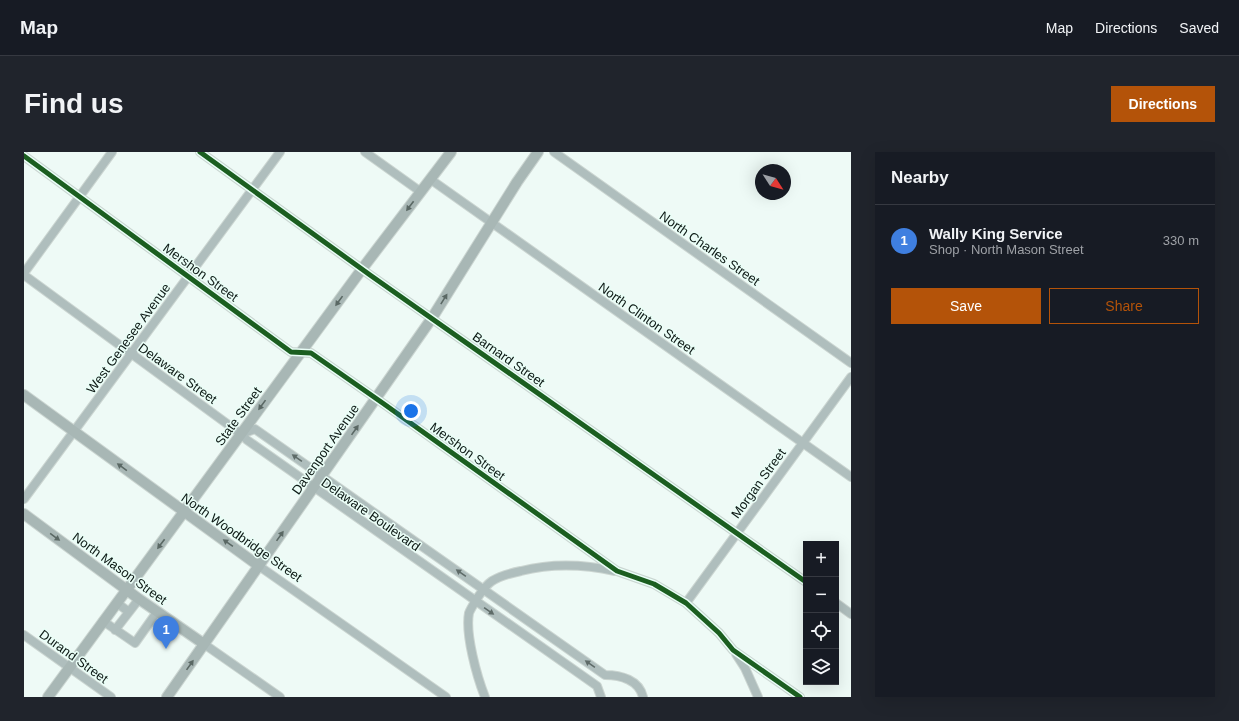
<!DOCTYPE html>
<html lang="en">
<head>
<meta charset="utf-8">
<style>
	:root { --surface:#171b24; --page:#20242c; --text:#f1f3f6; --muted:#9ea1a6; --line:#363941; --accent:#b45309 }
	body { margin:0; font-family:Arial,sans-serif; background:var(--page); color:var(--text) }
	.controls { position:absolute; right:12px; bottom:12px; display:grid; overflow:hidden; border-radius:0px; box-shadow:0 4px 16px #0002 }
	.controls button { width:36px; height:36px; display:grid; place-items:center; padding:0; border:0; border-bottom:1px solid var(--line); background:var(--surface); color:var(--text); font:20px sans-serif }
	.compass { position:absolute; left:731px; top:12px; width:36px; height:36px; border-radius:50%; background:var(--surface); box-shadow:0 4px 16px #0002; rotate:126deg }
	.you { position:absolute; left:387px; top:259px; width:14px; height:14px; margin:-10px; border:3px solid #fff; border-radius:50%; background:#1a73e8; box-shadow:0 0 0 6px #1a73e833 }
	.badge { display:grid; place-items:center; width:26px; height:26px; border-radius:50%; background:var(--accent); color:#fff; font-size:13px; font-weight:700 }
	.pin { position:absolute; translate:-50% -33px; filter:drop-shadow(0 1px 2px #0008) }
	.pin::after { content:''; position:absolute; top:21px; width:14px; height:12px; background:inherit; clip-path:polygon(0 0,100% 0,50% 100%) }
	.list { margin:0; padding:0; list-style:none }
	h2 { display:flex; justify-content:space-between; align-items:center; height:52px; margin:0; padding:0 16px; font-size:17px }
	h2 small { font-size:13px; font-weight:400; color:var(--muted) }
	.list li { display:grid; grid-template-columns:26px 1fr auto; gap:12px; align-items:center; box-sizing:border-box; height:72px; padding:0 16px; border-top:1px solid var(--line) }
	.list b { display:block; font-size:15px; white-space:nowrap }
	.list p { margin:0; font-size:13px; white-space:nowrap; color:var(--muted) }
	.list em { font-size:13px; font-style:normal; color:var(--muted) }
	.actions { display:flex; gap:8px; padding:12px 16px }
	.actions a { flex:1; padding:9px 0; border:1px solid var(--accent); border-radius:0px; text-align:center; font-size:14px; color:var(--accent) }
	.actions .main { background:var(--accent); color:#fff }
	.icon { flex:none; width:22px; height:22px; fill:none; stroke:currentColor; stroke-width:2; stroke-linecap:round; stroke-linejoin:round }
	.map { position:relative; flex:none; width:827px; height:545px; overflow:hidden; border-radius:0px }
	header { display:flex; align-items:center; gap:24px; box-sizing:border-box; height:56px; padding:0 20px; background:var(--surface); border-bottom:1px solid var(--line) }
	header strong { font-size:19px }
	nav { display:flex; gap:22px; margin-inline-start:auto; font-size:14px }
	.intro { display:flex; align-items:center; justify-content:space-between; box-sizing:border-box; height:96px; padding:0 24px }
	h1 { margin:0; font-size:28px }
	.button { padding:10px 18px; border-radius:0px; background:var(--accent); color:#fff; font-size:14px; font-weight:700 }
	main { display:flex; gap:24px; padding:0 24px }
	aside { flex:1; background:var(--surface); border-radius:0px; box-shadow:0 4px 16px #0002 }
	.map>svg:first-child { display:block }
	.lines { fill:none; stroke-linecap:round; stroke-linejoin:round }
	.minor-casing { stroke:#cbd5d1; stroke-width:10 }
	.major-casing { stroke:#cbd5d1; stroke-width:12 }
	.minor { stroke:#afbebd; stroke-width:8 }
	.major { stroke:#a8b7b5; stroke-width:10 }
	.cycleway-casing { stroke:#eafef7; stroke-width:8 }
	.cycleway { stroke:#1b5e20; stroke-width:5 }
	.oneway { fill:#5a6864 }
	.oneway2 { fill:#5e6b68 }
	.labels { text-anchor:middle; stroke-width:3; stroke-linejoin:round; paint-order:stroke }
	.street-label { font-size:13px; fill:#0c1814; stroke:#eafef7 }
</style>
</head>
<body>
<header>
<strong>Map</strong>
<nav><a>Map</a><a>Directions</a><a>Saved</a></nav>
</header>
<div class="intro"><h1>Find us</h1><a class="button">Directions</a></div>
<main>
<div class="map">
<svg width="827" height="545" viewBox="0 0 827 545">
	<rect width="100%" height="100%" fill="#eefaf6"/>
	<g class="lines">
		<g class="minor-casing">
			<path id="minor" d="M176,0l170,123 436,307
				M341,0l56,40
				M530,0l297,211
				M0,4l267,196 20,1 73,51 233,167 37,13 32,19 33,30 14,17 67,47
				M406,27l421,298
				M0,121l88,-121
				M0,123l217,159 6,6 350,246 4,11
				M217,282l14,-5 350,246c16,0 34,5 38,22
				M0,347l256,-347
				M235,414l187,131
				M662,451l165,-226
				M812,451l15,11
				M105,460l10,-13
				M79,469l32,22 22,-31
				M91,478l14,-18 -12,-9
				M0,483l87,62
				M180,492l76,53
				M712,502l9,14 13,29
				M461,545c-8,-20 -20,-63 -16,-84 2,-5 6,-11 9,-16 4,-6 8,-12 14,-16 8,-5 19,-8 29,-10 31,-8 62,-7 94,0"/>
		</g>
		<g class="major-casing">
			<path id="major" d="M0,243l235,171
				M0,362l115,85 65,45
				M24,545l314,-428 89,-117
				M143,545l265,-379 85,-136 21,-30"/>
		</g>
		<use href="#minor" class="minor"/>
		<use href="#major" class="major"/>
		<g class="cycleway-casing">
			<path id="cycleway" d="M176,0l170,123 436,307
				M0,4l267,196 20,1 73,51 233,167 37,13 32,19 33,30 14,17 67,47"/>
		</g>
		<use href="#cycleway" class="cycleway"/>
	</g>
	<defs><path id="oneway-solid" d="M-6-.8H1V-3.2L6.5 0L1 3.2V.8H-6Z"/></defs>
	<g class="oneway">
		<use href="#oneway-solid" transform="translate(386 54) rotate(127)"/>
		<use href="#oneway-solid" transform="translate(420 147) rotate(-58)"/>
		<use href="#oneway-solid" transform="translate(315 149) rotate(126)"/>
		<use href="#oneway-solid" transform="translate(238 253) rotate(126)"/>
		<use href="#oneway-solid" transform="translate(331 278) rotate(-55)"/>
		<use href="#oneway-solid" transform="translate(98 315) rotate(-144)"/>
		<use href="#oneway-solid" transform="translate(256 384) rotate(-55)"/>
		<use href="#oneway-solid" transform="translate(31 385) rotate(36)"/>
		<use href="#oneway-solid" transform="translate(204 391) rotate(-145)"/>
		<use href="#oneway-solid" transform="translate(137 392) rotate(127)"/>
		<use href="#oneway-solid" transform="translate(166 513) rotate(-55)"/>
	</g>
	<g class="oneway2">
		<use href="#oneway-solid" transform="translate(273 306) rotate(-145)"/>
		<use href="#oneway-solid" transform="translate(437 421) rotate(-145)"/>
		<use href="#oneway-solid" transform="translate(465 459) rotate(35)"/>
		<use href="#oneway-solid" transform="translate(566 512) rotate(-145)"/>
	</g>
	<g class="labels">
		<g class="street-label">
			<text transform="translate(686 96) rotate(35)" y="5">North Charles Street</text>
			<text transform="translate(177 120) rotate(36)" y="5">Mershon Street</text>
			<text transform="translate(623 166) rotate(35)" y="5">North Clinton Street</text>
			<text transform="translate(104 186) rotate(-54)" y="5">West Genesee Avenue</text>
			<text transform="translate(485 207) rotate(35)" y="5">Barnard Street</text>
			<text transform="translate(154 221) rotate(36)" y="5">Delaware Street</text>
			<text transform="translate(214 264) rotate(-54)" y="5">State Street</text>
			<text transform="translate(301 297) rotate(-55)" y="5">Davenport Avenue</text>
			<text transform="translate(444 299) rotate(36)" y="5">Mershon Street</text>
			<text transform="translate(734 331) rotate(-54)" y="5">Morgan Street</text>
			<text transform="translate(347 362) rotate(35)" y="5">Delaware Boulevard</text>
			<text transform="translate(218 385) rotate(35)" y="5">North Woodbridge Street</text>
			<text transform="translate(96 416) rotate(36)" y="5">North Mason Street</text>
			<text transform="translate(50 504) rotate(36)" y="5">Durand Street</text>
		</g>
	</g>
</svg>
<div class="controls">
<button>+</button>
<button>−</button>
<button><svg class="icon" aria-label="locate" viewBox="0 0 24 24"><circle cx="12" cy="12" r="6"/><path d="M12 2v4M12 18v4M2 12h4M18 12h4"/></svg></button>
<button><svg class="icon" aria-label="layers" viewBox="0 0 24 24"><path d="M12 4l9 5-9 5-9-5zM3 14l9 5 9-5"/></svg></button>
</div>
<svg class="compass" viewBox="-18 -18 36 36"><path d="M0-13l5 13h-10z" fill="#e53935"/><path d="M0 13l5-13h-10z" fill="#9ea1a6"/></svg>
<div class="you"></div>
<div class="pin badge" style="left:142px;top:497px;background:#3f7fe0">1</div>
</div>
<aside>
<h2>Nearby<small></small></h2>
<ul class="list">
<li><span class="badge" style="background:#3f7fe0">1</span><div><b>Wally King Service</b><p>Shop · North Mason Street</p></div><em>330 m</em></li>
</ul>
<div class="actions"><a class="main">Save</a><a>Share</a></div>
</aside>
</main>
</body>
</html>
